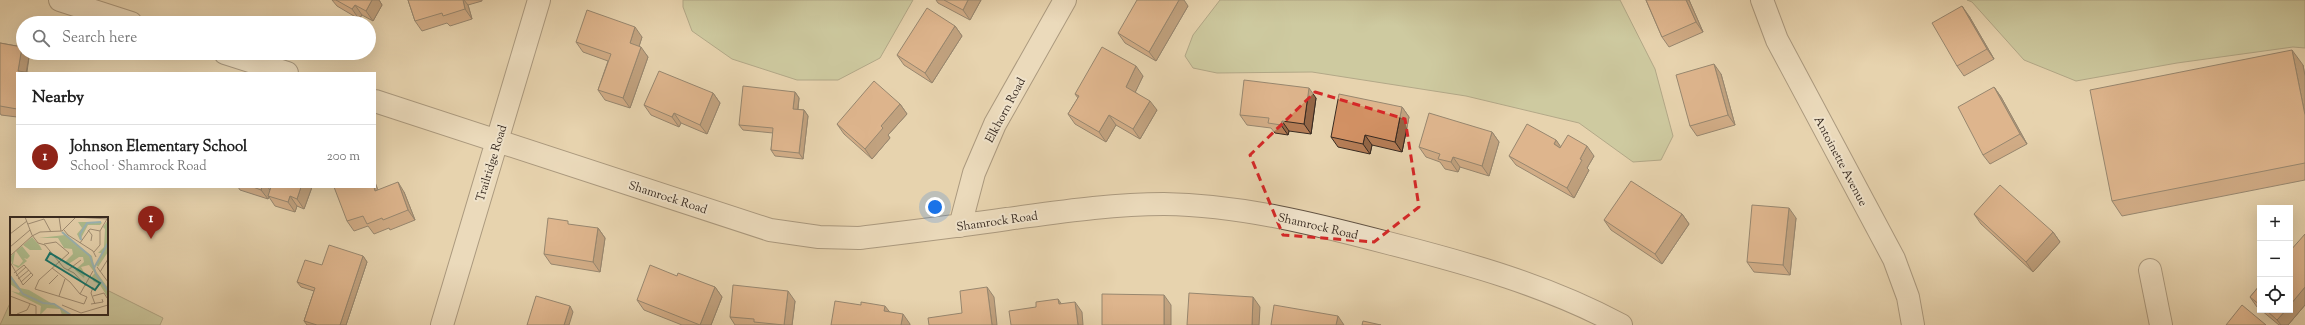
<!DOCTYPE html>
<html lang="en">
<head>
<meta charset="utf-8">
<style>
	:root { --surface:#fff; --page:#f2f2f2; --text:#222; --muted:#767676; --line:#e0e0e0; --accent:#8f2418 }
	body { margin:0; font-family:"Sorts Mill Goudy",serif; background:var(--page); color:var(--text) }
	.controls { position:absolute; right:12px; bottom:12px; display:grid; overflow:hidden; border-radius:0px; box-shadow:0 4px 16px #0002 }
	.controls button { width:36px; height:36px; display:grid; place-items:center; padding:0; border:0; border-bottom:1px solid var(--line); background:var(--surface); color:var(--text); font:20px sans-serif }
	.you { position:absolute; left:935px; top:207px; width:14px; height:14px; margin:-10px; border:3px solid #fff; border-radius:50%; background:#1a73e8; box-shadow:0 0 0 6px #1a73e833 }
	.badge { display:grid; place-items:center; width:26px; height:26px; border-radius:50%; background:var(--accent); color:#fff; font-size:13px; font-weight:700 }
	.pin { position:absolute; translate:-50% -33px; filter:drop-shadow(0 1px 2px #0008) }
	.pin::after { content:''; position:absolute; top:21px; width:14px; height:12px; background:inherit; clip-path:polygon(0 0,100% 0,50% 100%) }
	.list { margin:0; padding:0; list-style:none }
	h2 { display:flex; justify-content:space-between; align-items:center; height:52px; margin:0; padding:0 16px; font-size:17px }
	h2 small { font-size:13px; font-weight:400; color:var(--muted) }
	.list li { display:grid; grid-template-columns:26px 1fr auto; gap:12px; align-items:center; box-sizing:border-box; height:64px; padding:0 16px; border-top:1px solid var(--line) }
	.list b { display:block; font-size:15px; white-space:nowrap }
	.list p { margin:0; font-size:13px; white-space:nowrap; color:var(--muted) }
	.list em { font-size:13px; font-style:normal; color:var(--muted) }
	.icon { flex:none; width:22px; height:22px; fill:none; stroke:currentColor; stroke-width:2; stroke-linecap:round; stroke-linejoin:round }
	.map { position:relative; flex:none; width:2305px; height:325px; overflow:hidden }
	.search { position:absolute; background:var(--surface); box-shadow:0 4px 16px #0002; left:16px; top:16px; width:360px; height:44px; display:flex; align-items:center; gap:10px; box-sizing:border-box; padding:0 14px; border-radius:22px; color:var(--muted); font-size:15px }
	.panel { position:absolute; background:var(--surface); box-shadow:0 4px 16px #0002; left:16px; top:72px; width:360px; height:116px; border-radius:0px }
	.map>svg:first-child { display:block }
	.green { fill:#afbe8f; stroke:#737458 }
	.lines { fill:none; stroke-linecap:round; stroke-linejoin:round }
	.minor-casing { stroke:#635444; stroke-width:24 }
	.minor { stroke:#efe2ca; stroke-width:22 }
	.wall { fill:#b57d56; stroke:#372a21 }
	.shaded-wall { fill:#936646; stroke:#372a21 }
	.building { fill:#d29164; stroke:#372a21 }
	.marked { fill:none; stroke:#d62828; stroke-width:3; stroke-dasharray:8 5; stroke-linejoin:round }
	.labels { text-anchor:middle; stroke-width:4; stroke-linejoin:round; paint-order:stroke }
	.street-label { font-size:12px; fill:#372a21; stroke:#efe2ca }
	.inset-river { fill:none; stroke:#9bb5b5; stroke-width:2 }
	.inset-road { fill:none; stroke:#a18f76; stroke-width:1 }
	.view { fill:#0f766e; fill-opacity:0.15; stroke:#0f766e; stroke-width:2 }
	.inset-edge { fill:none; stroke:#372a21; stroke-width:2 }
</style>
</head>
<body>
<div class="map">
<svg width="2305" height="325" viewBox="0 0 2305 325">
	<rect width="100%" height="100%" fill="#e7d3ae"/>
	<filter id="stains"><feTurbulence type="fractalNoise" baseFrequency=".005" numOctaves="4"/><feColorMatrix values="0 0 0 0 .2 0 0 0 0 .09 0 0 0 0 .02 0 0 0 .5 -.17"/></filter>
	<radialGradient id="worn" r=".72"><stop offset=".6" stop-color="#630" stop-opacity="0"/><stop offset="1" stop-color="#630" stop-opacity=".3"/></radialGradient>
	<path class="green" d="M683,0h230l-33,58 -42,22h-41l-65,-21 -40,-28 -9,-24z
		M1220,0h400l35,69 18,67 -12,24 -28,2 -54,-39 -113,-27 -154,-24 -95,1 -24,-5 -8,-12 8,-21z
		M1967,0h338v48l-12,-1 -116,16 -101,18 -52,-21 -52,-58z
		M107,290l56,28 -3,7h-160l11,-24v13h96z"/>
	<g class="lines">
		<g class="minor-casing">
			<path id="minor" d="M60,0l71,23
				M1762,0l15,40 117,219 14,38 5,28
				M225,53l62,20
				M375,101l395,129 49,7 40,1c49,-6 99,-12 148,-19 52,-7 104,-15 157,-15 76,1 151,20 224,39 82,21 158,42 233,82
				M960,226l14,-53 21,-49 70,-124
				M2150,270l11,55
				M442,325l97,-325"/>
		</g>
		<use href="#minor" class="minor"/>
	</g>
	<path class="wall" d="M332,0h47l3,5 -9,16 -11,-6 -3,4 -22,-13z
		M408,0h74v1l-14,4 4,14 -22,7 -3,-3 -25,8 -7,-10z
		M936,0h45l-11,20 -32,-17z
		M1646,0h43l14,32 -34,15 -7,-10z
		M1188,6l-32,55 -31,-18 -7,-10z
		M1969,16l25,43 -30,17 -7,-10z
		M955,26l7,10 -30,47 -28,-18 -7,-10z
		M642,37l-3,9 9,11 -18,51 -25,-8 -7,-10 10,-29 -25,-9 -7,-10z
		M0,43l22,4 1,1v5l6,4 -2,15 -10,1v44l-16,-2 -1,-2z
		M2303,65l2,11v104l-183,36 -10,-15z
		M1721,74l14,51 -38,11 -7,-10z
		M1143,76l-8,16 22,18 -17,29 -24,-14 -10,17 -31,-18 -7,-10 10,-16 -3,-4z
		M1994,87l7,10 26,47 -37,20 -7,-9z
		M795,92l4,6 -1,12h6l4,6 -5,43 -28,-3 -4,-6 2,-17 -30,-3 -4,-5z
		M713,93l7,10 -13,31 -26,-11 -2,4 -28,-12 -7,-10z
		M1316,98l-5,36 -22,-3 -1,4 -13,-2 -4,-5 -24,-3 -7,-10z
		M900,104l7,10 -19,21 2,3 -18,21 -28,-25 -7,-10z
		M1402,107l7,10 -7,35 -30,-7 -2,9 -32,-7 -7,-10z
		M1492,132l7,10 -10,34 -29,-9 -2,5 -13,-3 -5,-7 -14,-5 -7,-10z
		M1556,140l5,8 33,8 -7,12 2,2 -15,28 -58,-33 -7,-9z
		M238,187h74l-8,22 -7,-3 -2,6 -20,-6 -6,-9 -1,2 -28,-9z
		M378,190l26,2 11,28 -25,10 -1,-2 -15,6 -6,-8 -14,5 -7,-10z
		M1682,214l7,10 -27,40 -51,-34 -7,-10z
		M1974,214l79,18 7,10 -27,30 -52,-48z
		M1796,218l-6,57 -36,-3 -7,-10z
		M598,228l7,10 -5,34 -49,-8 -7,-10z
		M363,256l4,6 -21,63h-39l-3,-4 10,-30 -13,-4 -4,-5z
		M677,276l38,11 7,10 -11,28h-29l-38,-15 -7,-10z
		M2260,285v24l-3,-2 -7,-10z
		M795,301l-3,24h-57l-5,-8z
		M2305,305l-17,20h-9l-18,-15h29z"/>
	<path class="shaded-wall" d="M372,0h7l3,5 -9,16 -7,-10z
		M463,0h1l4,5 4,14 -7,-10z
		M968,0h13l-11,20 -7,-10z
		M1179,0h5l4,6 -32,55 -7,-9z
		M1686,0h3l14,32 -7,-10z
		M355,5l7,10 -3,4 -7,-10z
		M1962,6l7,10 25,43 -7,-10z
		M955,26l7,10 -30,47 -7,-10z
		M635,27l7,10 -5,16 -7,-10z
		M22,47l1,1v5h3l3,4 -3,16 -8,-2z
		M641,47l7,10 -18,51 -7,-10z
		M2292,50l11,15 2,11v39z
		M1714,64l7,10 14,51 -7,-10z
		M1136,66l7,10 -10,21 -7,-10z
		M1994,87l7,10 26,47 -7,-10z
		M1309,88l7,10 -5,36 -7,-10z
		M795,92l4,6 -2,17 -4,-6z
		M713,93l7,10 -13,31 -7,-9z
		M1150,101l7,9 -17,29 -7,-10z
		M900,104l7,10 -19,21 2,3 -18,21 -7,-10 16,-23z
		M1402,107l7,10 -7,35 -7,-10z
		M804,110l4,6 -5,43 -4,-6z
		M674,113l7,10 -2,4 -7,-10z
		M1109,115l7,10 -10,17 -7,-10z
		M1282,121l7,10 -1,4 -7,-10z
		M1492,132l7,10 -10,34 -7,-10z
		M1365,135l7,10 -2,9 -7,-10z
		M1556,140l7,10 -9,-6z
		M1587,146l7,10 -7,12 2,2 -15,28 -7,-10 13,-29z
		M1453,157l7,10 -2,5 -7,-10z
		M375,182l7,19 -7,-10 -1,-4h1z
		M398,182l6,10 11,28 -7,-10z
		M262,187h6l3,5 -3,4 1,1 -1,2 -7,-9z
		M301,187h11l-8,22 -7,-10z
		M290,196l7,10 -2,6 -7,-10z
		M1789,208l7,10 -6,57 -7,-10z
		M1682,214l7,10 -27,40 -7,-10z
		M598,228l7,10 -5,34 -7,-10z
		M2053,232l7,10 -27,30 -7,-10z
		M363,256l4,6 -21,63h-6z
		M715,287l7,10 -11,28h-11z
		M987,287l7,10 3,28h-5z
		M2305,287v18l-17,20h-7l-4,-5 9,-10h4v-5z
		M788,291l7,10 -3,24h-8z
		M1164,295l7,10v20h-7z
		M1253,297l7,10 -1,18h-7z
		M1058,299l7,10 -6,-5z
		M1075,302l7,10 1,13h-5z
		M570,306l3,6 -4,13h-5z
		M885,306l7,9 -8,-4z
		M903,314l7,10v1h-9z
		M1338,316l6,9h-8z"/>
	<path class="building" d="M336,0h36l-6,11 -11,-6 -3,4z
		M408,0h55l2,9 -22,7 -1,-3 -27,8z
		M944,0h24l-5,10z
		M1137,0h42l-30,52 -31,-19z
		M1646,0h40l10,22 -34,15z
		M1962,6l25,43 -30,17 -25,-43z
		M927,8l28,18 -30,47 -28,-18z
		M587,10l48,17 -5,16 11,4 -18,51 -25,-8 13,-36 -35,-12z
		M0,43l22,4 -4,24 15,2h-16v36l-17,-3z
		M1102,47l34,19 -10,21 24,14 -17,28 -24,-14 -10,17 -31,-18 11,-18 -4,-2z
		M2292,50l13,65v48l-193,38 -22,-111z
		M1714,64l14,51 -38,11 -14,-51z
		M659,71l54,22 -13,32 -26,-12 -2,4 -28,-12z
		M1244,80l65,8 -5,36 -22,-3 -1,4 -13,-2 1,-5 -29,-3z
		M874,81l26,23 -19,22 2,2 -18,21 -28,-25z
		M743,86l52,6 -2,17 11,1 -5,43 -28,-3 2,-22 -34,-3z
		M1994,87l26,47 -37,21 -25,-48z
		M1339,94l63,13 -7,35 -30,-7 -2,9 -32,-7z
		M1429,113l63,19 -10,34 -29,-9 -2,5 -13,-3 2,-5 -21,-7z
		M1527,124l29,16 -2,4 6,4 8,-13 19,11 -7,13 2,1 -15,28 -58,-32z
		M1631,181l51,33 -27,40 -51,-34z
		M398,182l10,28 -25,10 -1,-2 -15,6 -4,-8 -16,5 -13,-34h40l1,4z
		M2000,185l53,47 -27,30 -52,-48z
		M253,187h9l-1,3z
		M271,187h30l-4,12 -7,-3 -2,6 -20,-6z
		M1752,205l37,3 -6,57 -36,-3z
		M548,218l20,3v3l30,4 -5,34 -49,-8z
		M2305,234v53l-15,18v-54z
		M329,245l34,11 -23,69h-23l-13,-4 11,-33 -18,-6 8,-22 17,5z
		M650,265l27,11 1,-3 37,14 -15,38 -63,-25z
		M733,285l55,6 -4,34 -30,-3v-3l-24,-2z
		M2260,285v20l-10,-8z
		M987,287l5,38h-63l-1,-7 34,-5 -2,-22z
		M1189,293l64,4 -1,28h-65z
		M1102,294l62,1v30h-62z
		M536,296l34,10 -6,19h-37z
		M1058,299l1,5 16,-2 3,23h-67l-2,-14 27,-4v-5z
		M835,301l26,4v-3l24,4 -1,5 19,3 -2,11h-70z
		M1274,305l64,11 -2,9h-65z
		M2242,305l24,20h-40z
		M2266,310h20l-9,10z
		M1363,321l18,4h-19z"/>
	<path d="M0 0H2305V325H0ZM1315,92l90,27 14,88 -45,35 -91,-7 -33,-80z" fill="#e7d3ae" fill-opacity=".55" fill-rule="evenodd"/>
	<path class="marked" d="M1315,92l90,27 14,88 -45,35 -91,-7 -33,-80z"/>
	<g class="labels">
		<g class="street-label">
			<text transform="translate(1005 110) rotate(-62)" y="4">Elkhorn Road</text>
			<text transform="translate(1841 161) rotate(62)" y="4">Antoinette Avenue</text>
			<text transform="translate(491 163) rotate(-73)" y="4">Trailridge Road</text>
			<text transform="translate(668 197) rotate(18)" y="4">Shamrock Road</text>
			<text transform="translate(997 221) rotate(-8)" y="4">Shamrock Road</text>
			<text transform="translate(1318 226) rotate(13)" y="4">Shamrock Road</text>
		</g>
	</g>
	<g transform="translate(10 217)">
		<rect width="98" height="98" fill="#e7d3ae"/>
		<path d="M98,3v32l-10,15 -2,-3 7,-11h-5l6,-6 1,-18 -2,-2zM68,5h23l1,1 -2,2h-12l-8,15 -3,-6 5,-6zM55,18l27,21 3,14 13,18v10l-8,-13 -7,-4 -1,-5 3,-3 -6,-8 -8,2 4,7 -1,4 -9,-8 9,-8 -1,-5h-4l-12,8 -2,-3 8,-8 -1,-5 -8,-1 -6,-10h-19zM22,20l8,9 2,4h-12l-7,-5zM12,29l8,10 -3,3 -3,-1 3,3 -9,7 -6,-4 -2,-7 5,-5 -2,12 6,2 4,-5 -7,-10zM0,57l10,14 9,2 42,25h-9l-2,-6 -13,-1 -7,7 1,-9 -30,-15 8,2 1,-2 -10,-7z" fill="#afbe8f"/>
		<path class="inset-river" d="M52,15l28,24 6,18 12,17M71,23l-1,-6 7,-11 14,-1M84,51l14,-25M0,59l13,18 20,9 11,1 17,11"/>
		<path class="inset-road" d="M15,0l7,18 6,8 7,2 19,23 10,5 12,13M49,0l2,14M65,0l33,2M18,7l16,-5 7,13M54,13l4,5 25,16 3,6M78,13l4,5 -1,6M0,17l17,-13M70,26l10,-14 10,2M34,27l12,-2 13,11 -30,27 -4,9 49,15 3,-7 -7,-3M0,30l20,-17M84,35l6,-7v-14l7,-12M0,39l22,-20 8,-4 22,-1 14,-14M0,45l13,23M87,50l11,15M42,51l18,14 10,12M58,53l13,-10M90,55l8,-13M4,56l10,-8 9,10 -10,10M6,59l10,-9M8,62l11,-9M11,65l10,-9M39,67l9,-9M83,70l-2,6 4,11M70,77l13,-23M0,79l26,10v9M49,79l6,-17M83,79l11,-3 3,5M81,87l12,-2 -1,-3M52,88l19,8 27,-8M7,97l10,-4 3,-6"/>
		<path class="view" d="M40,36l50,30 -5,7 -49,-30z"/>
		<rect width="98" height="98" class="inset-edge"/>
	</g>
	<rect width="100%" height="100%" filter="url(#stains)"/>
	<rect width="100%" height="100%" fill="url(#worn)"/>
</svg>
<div class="controls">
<button>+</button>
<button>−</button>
<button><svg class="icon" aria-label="locate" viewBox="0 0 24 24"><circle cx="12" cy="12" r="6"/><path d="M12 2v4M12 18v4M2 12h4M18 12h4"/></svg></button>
</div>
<div class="you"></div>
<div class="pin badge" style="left:151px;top:239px">1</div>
<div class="search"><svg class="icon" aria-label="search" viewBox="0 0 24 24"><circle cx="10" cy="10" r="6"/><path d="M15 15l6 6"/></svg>Search here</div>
<section class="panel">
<h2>Nearby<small></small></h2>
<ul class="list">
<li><span class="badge">1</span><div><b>Johnson Elementary School</b><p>School · Shamrock Road</p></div><em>200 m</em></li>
</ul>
</section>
</div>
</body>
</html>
